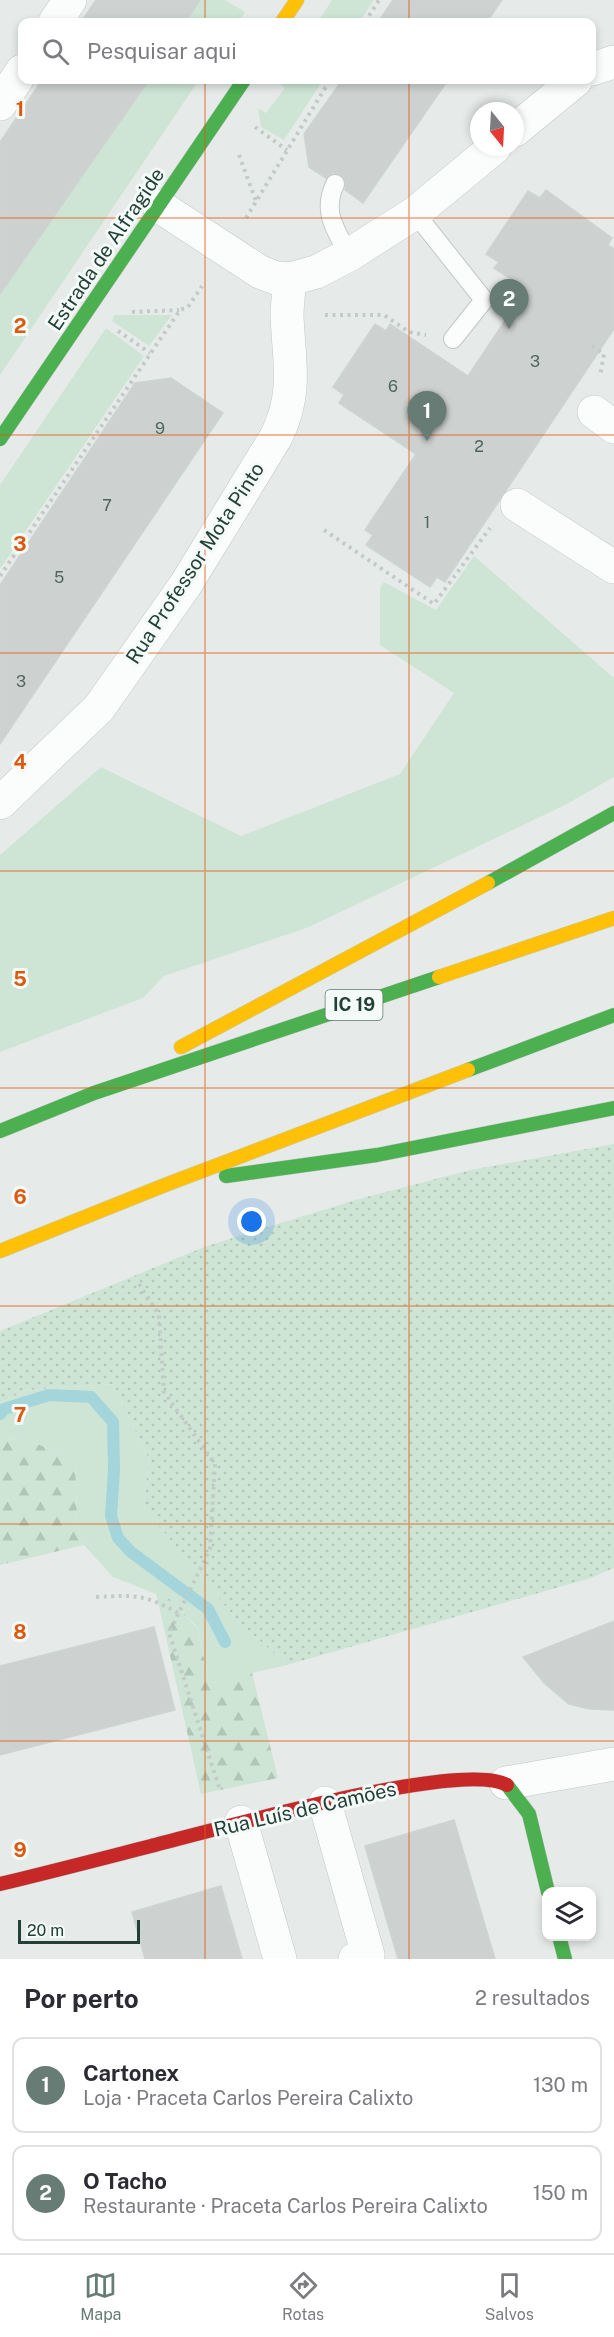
<!DOCTYPE html>
<html lang="pt">
<head>
<meta charset="utf-8">
<style>
	:root { --surface:#fff; --page:#f2f2f3; --text:#2b2b33; --muted:#7c7c81; --line:#e1e1e2; --accent:#677c75 }
	body { margin:0; font-family:"Public Sans",sans-serif; background:var(--page); color:var(--text) }
	.controls { position:absolute; right:18px; bottom:18px; display:grid; overflow:hidden; border-radius:12px; box-shadow:0 3px 9px #0003 }
	.controls button { width:54px; height:54px; display:grid; place-items:center; padding:0; border:0; border-bottom:2px solid var(--line); background:var(--surface); color:var(--text); font:30px sans-serif }
	.compass { position:absolute; left:470px; top:102px; width:54px; height:54px; border-radius:50%; background:var(--surface); box-shadow:0 3px 9px #0003; rotate:162deg }
	.scale { position:absolute; left:18px; bottom:15px; width:122px; box-sizing:border-box; padding-left:6px; border:3px solid #224037; border-top:0; font-size:16px; line-height:21px; white-space:nowrap; color:#224037; -webkit-text-stroke:4px #f4faf7; paint-order:stroke }
	.you { position:absolute; left:252px; top:1222px; width:21px; height:21px; margin:-15px; border:4px solid #fff; border-radius:50%; background:#1a73e8; box-shadow:0 0 0 9px #1a73e833 }
	.badge { display:grid; place-items:center; width:39px; height:39px; border-radius:50%; background:var(--accent); color:#fff; font-size:20px; font-weight:700 }
	.pin { position:absolute; translate:-50% -50px; filter:drop-shadow(0 2px 3px #0008) }
	.pin::after { content:''; position:absolute; top:32px; width:21px; height:18px; background:inherit; clip-path:polygon(0 0,100% 0,50% 100%) }
	.list { margin:0; padding:0; list-style:none }
	h2 { display:flex; justify-content:space-between; align-items:center; height:78px; margin:0; padding:0 24px; font-size:26px }
	h2 small { font-size:20px; font-weight:400; color:var(--muted) }
	.list li { display:grid; grid-template-columns:39px 1fr auto; gap:18px; align-items:center; box-sizing:border-box; height:96px; margin:0 12px 12px; padding:0 12px; border:2px solid var(--line); border-radius:12px }
	.list b { display:block; font-size:22px; white-space:nowrap }
	.list p { margin:0; font-size:20px; white-space:nowrap; color:var(--muted) }
	.list em { font-size:20px; font-style:normal; color:var(--muted) }
	.icon { flex:none; width:33px; height:33px; fill:none; stroke:currentColor; stroke-width:2; stroke-linecap:round; stroke-linejoin:round }
	.map { position:relative; flex:none; width:614px; height:1959px; overflow:hidden }
	.search { position:absolute; background:var(--surface); box-shadow:0 3px 9px #0003; left:18px; right:18px; top:18px; height:66px; display:flex; align-items:center; gap:15px; box-sizing:border-box; padding:0 21px; border-radius:12px; color:var(--muted); font-size:22px }
	.sheet { height:294px; background:var(--surface) }
	nav { display:flex; justify-content:space-around; align-items:center; box-sizing:border-box; height:84px; border-top:2px solid var(--line); background:var(--surface); font-size:16px; color:var(--muted) }
	nav a { display:grid; justify-items:center; gap:3px }
	nav .on { color:var(--accent) }
	.map>svg:first-child { display:block }
	.green { fill:#cee5d5 }
	.forest { fill:url(#forest-firs) }
	.garden { fill:url(#garden-dots) }
	.lines { fill:none; stroke-linecap:round; stroke-linejoin:round }
	.stream { stroke:#a4d5db; stroke-width:12 }
	.building { fill:#cdd2d0; stroke:#ced4d2; stroke-width:1.5 }
	.lane-casing { stroke:#c3c8c6; stroke-width:20 }
	.street-casing { stroke:#c3c8c6; stroke-width:34 }
	.fast-casing { stroke:#c1c9c6; stroke-width:15 }
	.slow-casing { stroke:#c1c9c6; stroke-width:15 }
	.jam-casing { stroke:#c1c9c6; stroke-width:15 }
	.path { stroke:#c2cbc7; stroke-width:4; stroke-dasharray:3 4.5; stroke-linecap:butt }
	.lane { stroke:#fbfcfc; stroke-width:18 }
	.street { stroke:#fbfcfc; stroke-width:33 }
	.fast { stroke:#4caf50; stroke-width:14 }
	.slow { stroke:#ffc107; stroke-width:14 }
	.jam { stroke:#c62828; stroke-width:14 }
	.grid { fill:none; stroke:#de580e; stroke-width:1.5; stroke-opacity:0.55 }
	.labels { text-anchor:middle; stroke-width:6; stroke-linejoin:round; paint-order:stroke }
	.number-label { font-size:16px; fill:#4e655e }
	.shield { fill:#f4faf7; stroke:#617871; stroke-width:1.5 }
	.shield-label { font-size:18px; font-weight:bold; fill:#224037 }
	.street-label { font-size:20px; fill:#224037; stroke:#f4faf7 }
	.grid-label { font-size:20px; text-anchor:middle; font-weight:bold; fill:#de580e; stroke:#f4faf7; stroke-width:6; stroke-linejoin:round; paint-order:stroke }
</style>
</head>
<body>
<div class="map">
<svg width="614" height="1959" viewBox="0 0 614 1959">
	<defs>
		<pattern id="forest-firs" width="22" height="20" patternUnits="userSpaceOnUse" patternTransform="scale(1.5)"><rect width="22" height="20" fill="#cee5d5"/><path d="M5 1l3.5 6h-7zM16 11l3.5 6h-7z" fill="#b1c6b7"/></pattern>
		<pattern id="garden-dots" width="8" height="8" patternUnits="userSpaceOnUse" patternTransform="scale(1.5)"><rect width="8" height="8" fill="#cee5d5"/><path d="M2 2h.1M6 6h.1" fill="none" stroke="#b1c6b7" stroke-width="1.8" stroke-linecap="round"/></pattern>
	</defs>
	<rect width="100%" height="100%" fill="#e6ebe9"/>
	<path class="green" d="M200,0h25l20,12 -7,10h-52z
		M332,0h42l-15,22h-41z
		M149,80h50l-199,295v-81z
		M281,80h42l-39,60 -23,-13 -3,-19 8,5 19,-25 -6,-5z
		M114,315h58l-23,31 -37,-25z
		M106,328l38,28 -144,213v-84z
		M474,556l140,122v99l-47,27 -258,123 -145,49 -21,22 -143,54v-197l101,-88 140,69 159,-62 54,-81 -74,-48v-57l4,-6 52,28z
		M113,1384l36,75 -5,49 94,113 49,44 -78,18 -11,-55 -27,-28 -58,-23 -29,-32 -7,-23 -2,-62 -54,-23 -21,5v-39l26,-13z"/>
	<path class="forest" d="M21,1437l54,23 2,62 7,23 -84,20v-123z
		M156,1593l15,7 27,29 11,54 43,-10 26,105 -77,16z"/>
	<path class="garden" d="M614,1144v424l-23,10 -304,87 -49,-44 -94,-113 5,-49 -36,-75 -87,6 -26,13v-72l204,-84 151,-47 115,-30z"/>
	<g class="lines">
		<path class="stream" d="M0,1414l4,-5 45,-14 42,2 22,25 1,48 -3,46 7,22 13,14 77,57 17,33"/>
	</g>
	<path class="building" d="M96,0h104l-14,22h-105z
		M393,0h109l-15,22h-109z
		M42,80h107l-149,214v-152z
		M342,80h106l-85,123 -18,-13 1,-8 -7,-8 -6,-1 -7,5 -17,-11 -5,-33z
		M546,190l66,48 -4,7 6,4v80l-169,253 -8,-5 -7,10 -64,-42 7,-10 -8,-5 51,-76 -77,-51 5,-8 -11,-8 42,-63 11,7 4,-7 78,52 58,-87 -32,-21 5,-6 -13,-8 42,-63 12,7z
		M171,378l52,35 -223,331v-159l135,-202z
		M614,1621v89l-24,-1 -21,-5 -25,-21 -21,-26z
		M154,1627l21,83 -175,45v-89z
		M454,1820l41,139h-97l-33,-113z
		M221,1886l21,73h-97l-13,-47z"/>
	<g class="lines">
		<g class="lane-casing">
			<path id="lane" d="M335,184c-13,28 0,45 14,71
				M415,213l69,87 -31,39"/>
		</g>
		<g class="street-casing">
			<path id="street" d="M55,22l15,-22
				M592,69l22,-7
				M0,104l22,-33
				M515,130l61,-50
				M159,206l101,66 16,6 14,1 26,-7 33,-17 66,-42 80,-66
				M594,412l20,15
				M517,505l97,62
				M0,803l99,-95 87,-124 90,-147c22,-45 13,-74 11,-121 0,-12 2,-25 3,-37
				M506,1783l108,-19
				M325,1803l43,152 -13,4
				M241,1822l39,137"/>
		</g>
		<g class="fast-casing">
			<path id="fast" d="M0,439l244,-359
				M488,883l126,-70
				M468,1070l146,-55
				M0,1131l94,-38 345,-116
				M226,1176l151,-21 237,-47
				M507,1785l22,29 19,78
				M559,1936l6,23"/>
		</g>
		<g class="slow-casing">
			<path id="slow" d="M282,22l15,-22
				M439,977l175,-59
				M181,1047l307,-164
				M0,1251l165,-66 303,-115"/>
		</g>
		<g class="jam-casing">
			<path id="jam" d="M0,1884c50,-12 100,-25 151,-38 60,-15 311,-87 356,-61"/>
		</g>
		<path class="path" d="M365,22l14,-22
			M255,127l32,23
			M239,155l17,46
			M246,218l84,-138
			M513,294l15,9
			M132,312l47,-2
			M325,315h59l25,17 17,3
			M118,331l32,22
			M592,346l12,8 -4,22
			M324,530l110,74 56,-76
			M0,576l180,-266 8,-3 14,-21
			M139,1284l20,31 5,77 51,72 -5,85 -41,84 51,157
			M96,1597c39,-2 48,-3 82,16"/>
		<use href="#lane" class="lane"/>
		<use href="#street" class="street"/>
		<use href="#fast" class="fast"/>
		<use href="#slow" class="slow"/>
		<use href="#jam" class="jam"/>
	</g>
	<path class="grid" d="M205,0v22M409,0v22M205,80v1879M409,80v1879M0,218h614M0,435h614M0,653h614M0,871h614M0,1088h614M0,1306h614M0,1524h614M0,1741h614"/>
	<g class="labels">
		<g class="number-label">
			<text x="535" y="367">3</text>
			<text x="393" y="392">6</text>
			<text x="160" y="434">9</text>
			<text x="479" y="452">2</text>
			<text x="107" y="511">7</text>
			<text x="427" y="528">1</text>
			<text x="59" y="583">5</text>
			<text x="21" y="687">3</text>
		</g>
		<rect class="shield" x="325.5" y="990" width="57" height="30" rx="4.5"/>
		<g class="shield-label">
			<text x="354" y="1011">IC 19</text>
		</g>
		<g class="street-label">
			<text transform="translate(106 249) rotate(-56)" y="7">Estrada de Alfragide</text>
			<text transform="translate(195 563) rotate(-57)" y="7">Rua Professor Mota Pinto</text>
			<text transform="translate(305 1809) rotate(-13)" y="7">Rua Luís de Camões</text>
		</g>
	</g>
	<g class="grid-label">
		<text x="20" y="116">1</text>
		<text x="20" y="333">2</text>
		<text x="20" y="551">3</text>
		<text x="20" y="769">4</text>
		<text x="20" y="986">5</text>
		<text x="20" y="1204">6</text>
		<text x="20" y="1422">7</text>
		<text x="20" y="1639">8</text>
		<text x="20" y="1857">9</text>
	</g>
</svg>
<div class="controls">
<button><svg class="icon" aria-label="layers" viewBox="0 0 24 24"><path d="M12 4l9 5-9 5-9-5zM3 14l9 5 9-5"/></svg></button>
</div>
<svg class="compass" viewBox="-18 -18 36 36"><path d="M0-13l5 13h-10z" fill="#e53935"/><path d="M0 13l5-13h-10z" fill="#7c7c81"/></svg>
<div class="scale">20 m</div>
<div class="you"></div>
<div class="pin badge" style="left:427px;top:441px">1</div>
<div class="pin badge" style="left:509px;top:329px">2</div>
<div class="search"><svg class="icon" aria-label="search" viewBox="0 0 24 24"><circle cx="10" cy="10" r="6"/><path d="M15 15l6 6"/></svg>Pesquisar aqui</div>
</div>
<section class="sheet">
<h2>Por perto<small>2 resultados</small></h2>
<ul class="list">
<li><span class="badge">1</span><div><b>Cartonex</b><p>Loja · Praceta Carlos Pereira Calixto</p></div><em>130 m</em></li>
<li><span class="badge">2</span><div><b>O Tacho</b><p>Restaurante · Praceta Carlos Pereira Calixto</p></div><em>150 m</em></li>
</ul>
</section>
<nav>
<a class="on"><svg class="icon" aria-label="map" viewBox="0 0 24 24"><path d="M3 6l6-2 6 2 6-2v14l-6 2-6-2-6 2zM9 4v14M15 6v14"/></svg>Mapa</a>
<a><svg class="icon" aria-label="directions" viewBox="0 0 24 24"><path d="M12 3l9 9-9 9-9-9zM9 14v-3h6M13 9l2 2-2 2"/></svg>Rotas</a>
<a><svg class="icon" aria-label="saved" viewBox="0 0 24 24"><path d="M7 4h10v16l-5-4-5 4z"/></svg>Salvos</a>
</nav>
</body>
</html>
